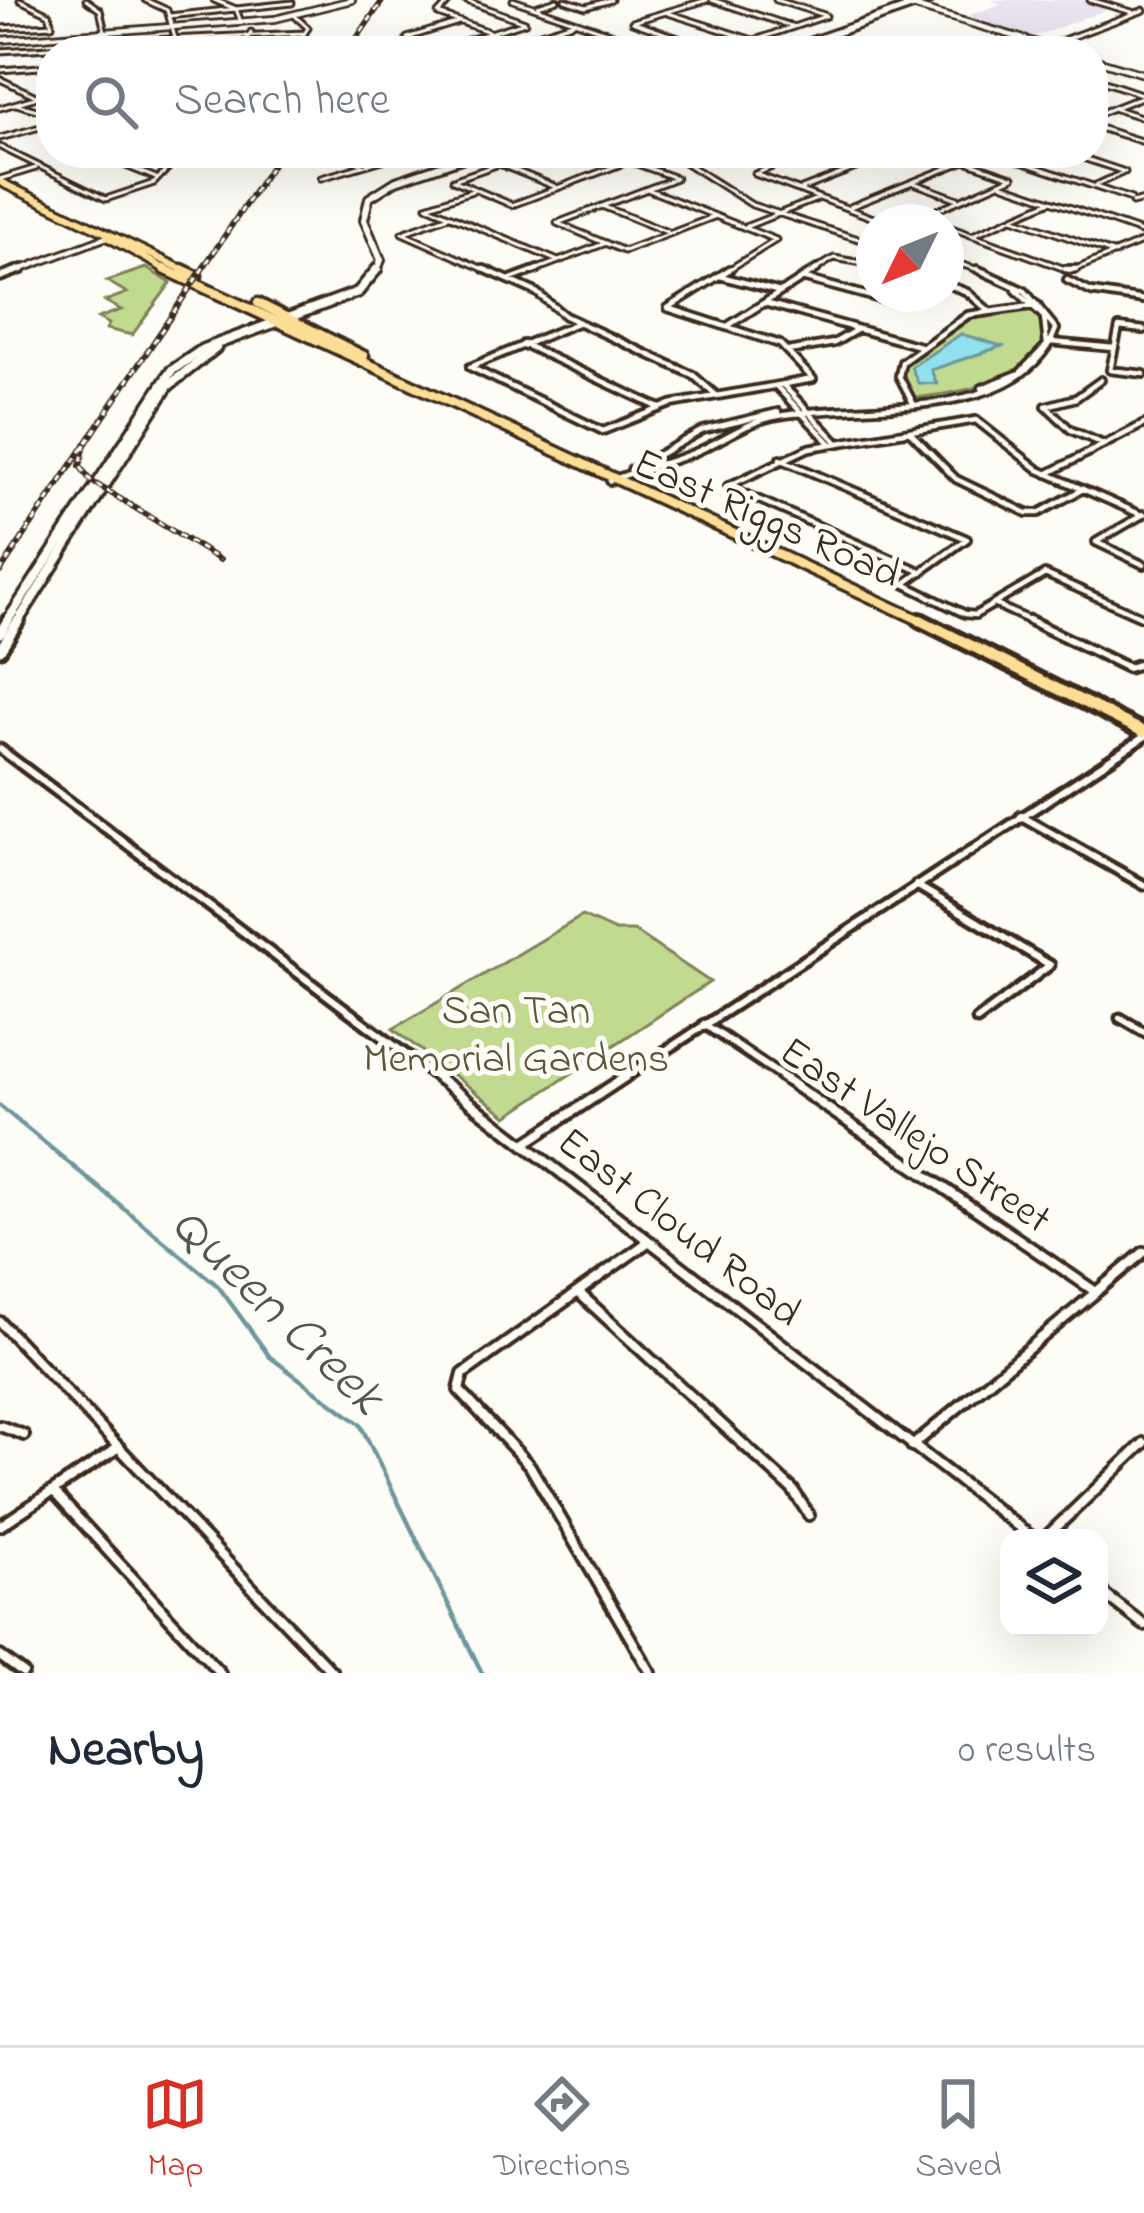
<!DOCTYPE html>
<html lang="en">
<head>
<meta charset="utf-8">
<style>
	:root { --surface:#fff; --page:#f6f6f7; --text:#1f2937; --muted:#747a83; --line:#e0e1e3; --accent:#d93025 }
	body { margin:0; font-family:"Indie Flower",sans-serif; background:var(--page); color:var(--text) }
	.controls { position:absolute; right:36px; bottom:36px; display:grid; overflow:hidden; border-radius:24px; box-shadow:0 12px 48px #0002 }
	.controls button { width:108px; height:108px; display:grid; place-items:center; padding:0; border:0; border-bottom:3px solid var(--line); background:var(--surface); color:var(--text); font:60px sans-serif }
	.compass { position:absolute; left:856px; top:204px; width:108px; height:108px; border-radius:50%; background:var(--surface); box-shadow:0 12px 48px #0002; rotate:227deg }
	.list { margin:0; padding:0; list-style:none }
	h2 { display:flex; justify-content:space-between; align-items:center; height:156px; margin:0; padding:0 48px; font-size:51px }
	h2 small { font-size:39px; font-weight:400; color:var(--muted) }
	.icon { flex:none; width:66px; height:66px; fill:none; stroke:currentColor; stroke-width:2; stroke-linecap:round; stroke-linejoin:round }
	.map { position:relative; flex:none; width:1144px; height:1673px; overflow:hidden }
	.search { position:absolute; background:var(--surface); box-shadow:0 12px 48px #0002; left:36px; right:36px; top:36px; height:132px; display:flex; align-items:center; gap:30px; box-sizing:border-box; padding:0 42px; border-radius:48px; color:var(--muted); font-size:45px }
	.sheet { height:372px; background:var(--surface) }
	nav { display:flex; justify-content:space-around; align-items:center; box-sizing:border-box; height:168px; border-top:3px solid var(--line); background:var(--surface); font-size:33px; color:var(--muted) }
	nav a { display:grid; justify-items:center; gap:6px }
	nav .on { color:var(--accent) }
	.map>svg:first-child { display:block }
	.built { fill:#e8e3ee }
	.green { fill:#c1da90; stroke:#7e8257; stroke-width:3 }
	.water { fill:#90e0ee; stroke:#6e979b; stroke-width:3 }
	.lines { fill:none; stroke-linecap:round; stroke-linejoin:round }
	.stream { stroke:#6e979b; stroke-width:4.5 }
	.minor-far3-casing { stroke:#3b2a1e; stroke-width:9 }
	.minor-far2-casing { stroke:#3b2a1e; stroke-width:12 }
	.minor-far1-casing { stroke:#3b2a1e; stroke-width:15 }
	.minor-casing { stroke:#3b2a1e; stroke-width:16 }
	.tertiary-far1-casing { stroke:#3b2a1e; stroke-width:10 }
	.tertiary-casing { stroke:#3b2a1e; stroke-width:14 }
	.secondary-far2-casing { stroke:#3b2a1e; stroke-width:12 }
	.secondary-far1-casing { stroke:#3b2a1e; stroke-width:15 }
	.secondary-casing { stroke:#3b2a1e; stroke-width:18 }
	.primary-far2-casing { stroke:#3b2a1e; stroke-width:12 }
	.primary-far1-casing { stroke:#3b2a1e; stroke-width:15 }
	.primary-casing { stroke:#3b2a1e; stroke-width:20 }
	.minor-far3 { stroke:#fdfcf7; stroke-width:3 }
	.minor-far2 { stroke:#fdfcf7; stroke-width:4.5 }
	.minor-far1 { stroke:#fdfcf7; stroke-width:6 }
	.minor { stroke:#fdfcf7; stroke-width:8 }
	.tertiary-far1 { stroke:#fdfcf7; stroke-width:4.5 }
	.tertiary { stroke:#fdfcf7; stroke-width:6 }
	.secondary-far2 { stroke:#fdfcf7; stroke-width:6 }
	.secondary-far1 { stroke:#fdfcf7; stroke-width:8 }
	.secondary { stroke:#fdfcf7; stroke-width:9 }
	.primary-far2 { stroke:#fcde96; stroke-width:6 }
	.primary-far1 { stroke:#fcde96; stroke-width:8 }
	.primary { stroke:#fcde96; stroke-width:10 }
	.rail-casing { stroke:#3b2a1e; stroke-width:6 }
	.rail { stroke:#fdfcf7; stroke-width:3; stroke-dasharray:6; stroke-linecap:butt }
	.labels { text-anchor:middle; stroke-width:10; stroke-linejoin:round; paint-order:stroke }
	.street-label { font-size:42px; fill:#3b2a1e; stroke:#fdfcf7 }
	.park-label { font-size:42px; fill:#5c563a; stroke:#fdfcf7 }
	.near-water-label { font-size:54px; font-style:italic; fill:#505852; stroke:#fdfcf7 }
</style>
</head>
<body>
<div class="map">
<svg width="1144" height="1673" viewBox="0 0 1144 1673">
	<rect width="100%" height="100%" fill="#fdfcf7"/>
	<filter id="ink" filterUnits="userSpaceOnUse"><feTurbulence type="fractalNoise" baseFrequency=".00833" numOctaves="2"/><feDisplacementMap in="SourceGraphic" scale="24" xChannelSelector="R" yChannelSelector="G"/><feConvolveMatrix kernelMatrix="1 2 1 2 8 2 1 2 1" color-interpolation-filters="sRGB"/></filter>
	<g filter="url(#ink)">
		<path class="built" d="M991,0h91l29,8 -81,30 -68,-20 39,-14z"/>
		<path class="green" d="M146,268l25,15 -39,52 -26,-6 3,-5 -11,-6 23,-8 -16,-9 22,-8 -20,-12z
			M1034,306c44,71 -75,87 -121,92l-12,-23 3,-12 62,-46z
			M582,916l33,15h19l76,51 -203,134 -114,-87z"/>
		<path class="water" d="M961,334l41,12 -71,24 6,14 -19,-1 -7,-16z"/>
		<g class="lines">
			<path class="stream" d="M0,1106l218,180 52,71 90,67 122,249"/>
			<g class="minor-far3-casing">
				<path id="minor-far3" d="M86,0l14,10 5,22
					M145,0l22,10 8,28
					M214,0l22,9 5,13
					M451,0l-13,14 103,36
					M464,0l61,22
					M513,0l149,51
					M565,0l21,7 25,-7
					M712,0l82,27
					M776,0l48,15
					M1090,0l42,12
					M538,6l19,-6
					M665,12l88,28
					M169,16l123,-13
					M632,22l84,29
					M632,22l75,-22
					M0,28l52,-3 -3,-11 -29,-14
					M517,40l56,-17
					M818,40l36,11
					M460,45l16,6
					M1047,46l97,-36
					M434,49l-27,-11 52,-16
					M542,50l34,-10 35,11
					M0,51l81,-5v5
					M147,51v-11l158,-7
					M241,51l10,-19
					M292,51l16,-23 -13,-12
					M433,51l92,-29
					M722,51l104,-35
					M0,70l40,-3
					M1093,78l51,17
					M0,79l36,17
					M16,104l35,10
					M0,108l51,-15
					M1113,108l31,10
					M1093,116l51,-20
					M1093,126l51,16
					M0,138l51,-14
					M0,147l106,52 48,-16 23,-24 -1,-6
					M94,153l62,25
					M336,153l27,12
					M670,153l82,52 122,39
					M745,153l30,11
					M942,153l70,24
					M1068,153l57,19
					M998,154l133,45
					M629,161l44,16
					M755,174l129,48
					M755,174l51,-21
					M321,178l86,-25
					M0,179l36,-11
					M456,179l43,-15 57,23
					M453,180l59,25 139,-52
					M914,183l44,16
					M1002,184l142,49
					M1096,185l26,-12
					M647,189l129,51
					M802,189l92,-36
					M1132,203l12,-3
					M427,206l131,55
					M427,206l45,-15
					M602,206l65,26
					M850,207l115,-46
					M1013,218l102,36
					M560,222l116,-44
					M909,222l104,-45
					M557,223l67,28 92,-35
					M946,226l125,45 73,-30
					M745,227l72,-28
					M405,232l44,-16
					M402,233l88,39
					M975,234l76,-33
					M946,260l40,12
					M530,272l76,-29
					M725,272l51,-32
					M812,272l22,-14 40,7"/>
			</g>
			<g class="minor-far2-casing">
				<path id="minor-far2" d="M484,269l52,23 29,24 128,59 23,20
					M1065,269h11
					M720,276l60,16
					M802,278l89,24 16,-8
					M511,279l27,-10
					M1067,280l24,12 53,8
					M946,284l21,8 21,18
					M765,303l158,44
					M668,308l62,-39
					M726,327l91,-58
					M1144,330l-25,-3 -9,43 34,4
					M1051,342l63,6
					M523,344l137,64
					M788,351l46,-8 24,-14
					M470,367l133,64 68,-27 142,-25 -33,-35 -112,-36
					M470,367l107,-44
					M783,385l54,57
					M776,386l54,57
					M982,388l38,-15 27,-28 -3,-28 -28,-27
					M913,403l-14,-27 3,-14 66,-47 70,-10
					M1046,406l25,24 32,14
					M1046,406l30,-8 25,-18
					M910,432l46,47 71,34h12l44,-24
					M780,459l187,80 -63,45 61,30 10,1 70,-41 99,44
					M631,470l72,-40 75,-18
					M1047,474l97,-50
					M610,481c28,-12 59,-17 88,-30 25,-11 48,-28 75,-34 85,-18 247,10 283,-88l-31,-38 -48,-22
					M728,486l81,-38 167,-28 63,50 103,45
					M728,486l194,86
					M1144,514l-48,28 48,23
					M994,604l41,19"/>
			</g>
			<g class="minor-far1-casing">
				<path id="minor-far1" d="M1029,620l99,48 16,-5
					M0,749l440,331
					M1021,816l123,69
					M916,885l134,80 -73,55
					M1120,1018l24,14
					M704,1024l83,56
					M621,1080l523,-343"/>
			</g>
			<g class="minor-casing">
				<path id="minor" d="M437,1077l596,461
					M782,1077l314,215
					M524,1144l101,-67
					M648,1242l-185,132 -4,16 71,76 121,207
					M579,1293l214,197 16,25
					M0,1322l333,351
					M0,1426l24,9
					M912,1446l232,-194
					M53,1491l167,182
					M0,1526l119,-79
					M1045,1538l99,-95
					M1099,1590l45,35
					M0,1656l23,17"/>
			</g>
			<g class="tertiary-far1-casing">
				<path id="tertiary-far1" d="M893,0l21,7
					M918,8l147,43
					M0,40l275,-21 77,-19
					M1093,59l51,15
					M14,272l93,-35"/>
			</g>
			<g class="tertiary-casing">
				<path id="tertiary" d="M0,277l22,-8"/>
			</g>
			<g class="secondary-far2-casing">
				<path id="secondary-far2" d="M783,51l147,-51
					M376,272l5,-12 -17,-40 5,-22 27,-17 83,-28"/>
			</g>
			<g class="secondary-far1-casing">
				<path id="secondary-far1" d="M6,623l165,-252 32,-22 155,-57 19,-23
					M17,623l151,-237 48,-38"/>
			</g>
			<g class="secondary-casing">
				<path id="secondary" d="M0,633l8,-13
					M0,650l19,-30"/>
			</g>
			<g class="primary-far2-casing">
				<path id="primary-far2" d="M0,182l188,90
					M107,237l63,35"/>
			</g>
			<g class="primary-far1-casing">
				<path id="primary-far1" d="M164,269l762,354
					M182,269l15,7
					M258,303l106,53"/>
			</g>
			<g class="primary-casing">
				<path id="primary" d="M920,620l224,112"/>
			</g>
			<use href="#minor-far3" class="minor-far3"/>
			<use href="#minor-far2" class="minor-far2"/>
			<use href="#minor-far1" class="minor-far1"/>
			<use href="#minor" class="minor"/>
			<use href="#tertiary-far1" class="tertiary-far1"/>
			<use href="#tertiary" class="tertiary"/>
			<use href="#secondary-far2" class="secondary-far2"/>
			<use href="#secondary-far1" class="secondary-far1"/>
			<use href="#secondary" class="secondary"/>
			<use href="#primary-far2" class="primary-far2"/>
			<use href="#primary-far1" class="primary-far1"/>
			<use href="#primary" class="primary"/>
			<g class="rail-casing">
				<path id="rail" d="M348,51l35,-51
					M85,444l-5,22 11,15 129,79
					M0,572l280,-419"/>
			</g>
			<use href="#rail" class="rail"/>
		</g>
	</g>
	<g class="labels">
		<g class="street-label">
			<text transform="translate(768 516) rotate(24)" y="15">East Riggs Road</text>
			<text transform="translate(917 1133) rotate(34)" y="15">East Vallejo Street</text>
			<text transform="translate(681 1225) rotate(38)" y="15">East Cloud Road</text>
		</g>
		<g class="park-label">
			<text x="516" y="1023">San Tan<tspan x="516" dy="48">Memorial Gardens</tspan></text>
		</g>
		<g class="near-water-label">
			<text transform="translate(280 1308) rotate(44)" y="19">Queen Creek</text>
		</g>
	</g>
</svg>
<div class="controls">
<button><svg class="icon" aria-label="layers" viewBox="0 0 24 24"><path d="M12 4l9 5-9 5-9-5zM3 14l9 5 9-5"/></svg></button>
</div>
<svg class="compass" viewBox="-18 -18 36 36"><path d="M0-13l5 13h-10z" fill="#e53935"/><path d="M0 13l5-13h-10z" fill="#747a83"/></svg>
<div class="search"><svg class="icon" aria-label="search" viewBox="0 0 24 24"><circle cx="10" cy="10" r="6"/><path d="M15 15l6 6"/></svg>Search here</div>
</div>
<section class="sheet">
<h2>Nearby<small>0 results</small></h2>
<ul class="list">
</ul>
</section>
<nav>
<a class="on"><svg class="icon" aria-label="map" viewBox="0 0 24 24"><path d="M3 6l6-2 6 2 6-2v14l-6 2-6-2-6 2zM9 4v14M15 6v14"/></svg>Map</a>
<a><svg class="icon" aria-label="directions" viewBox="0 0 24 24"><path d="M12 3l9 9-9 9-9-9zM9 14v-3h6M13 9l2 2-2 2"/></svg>Directions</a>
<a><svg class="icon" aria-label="saved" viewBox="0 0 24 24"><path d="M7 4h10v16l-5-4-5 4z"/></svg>Saved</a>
</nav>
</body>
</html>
